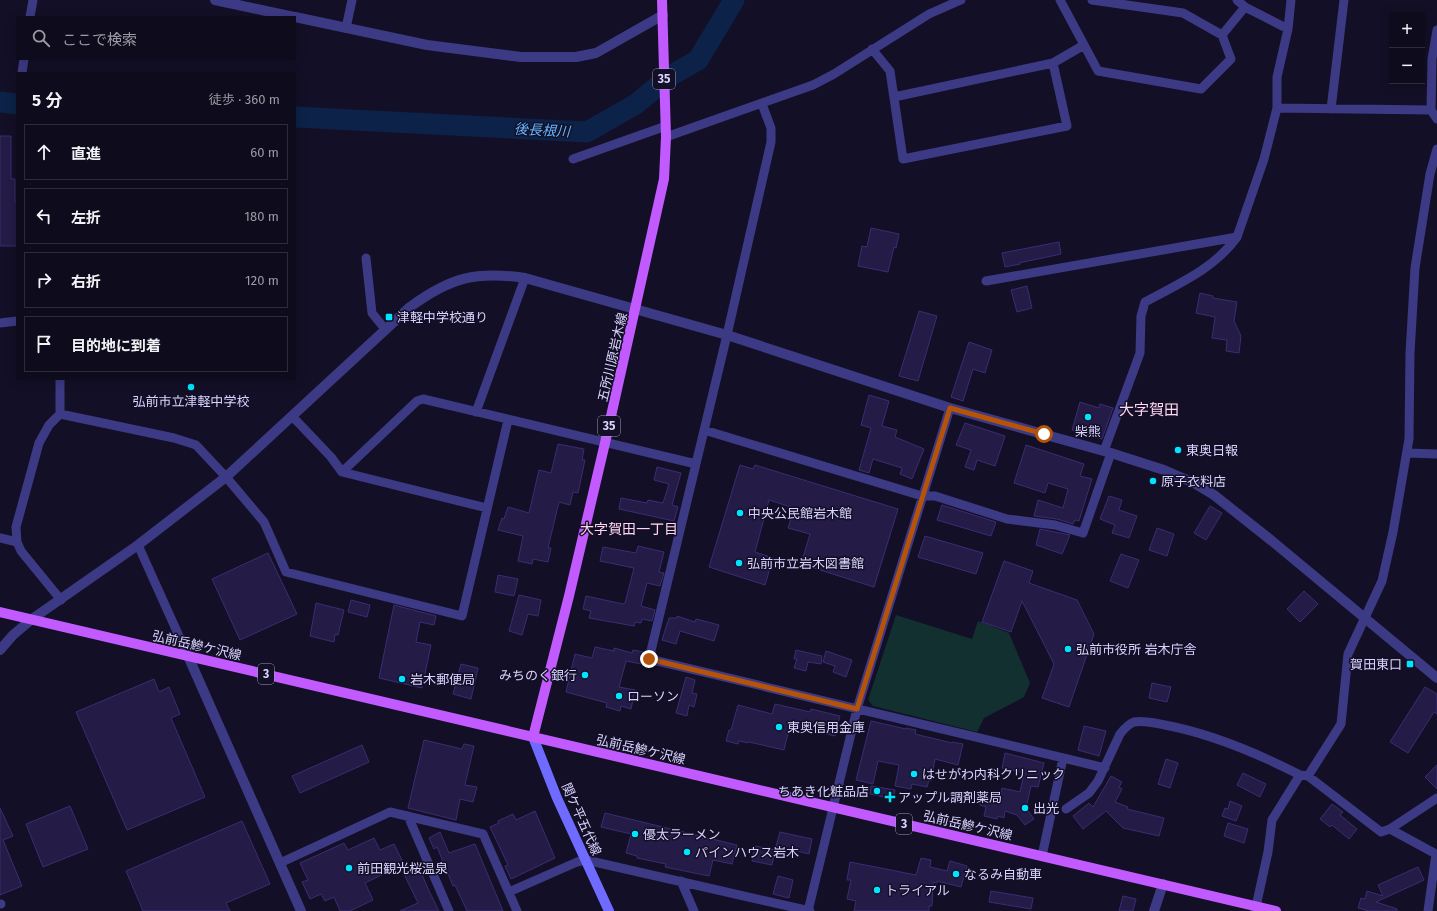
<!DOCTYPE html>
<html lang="ja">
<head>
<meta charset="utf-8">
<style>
	:root { --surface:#0e0b1c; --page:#1c1929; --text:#f1f3f6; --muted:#9b9ba3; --line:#2e2b3b }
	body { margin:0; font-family:"Fira Sans","Noto Sans JP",sans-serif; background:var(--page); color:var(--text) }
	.controls { position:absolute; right:12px; top:12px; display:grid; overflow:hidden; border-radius:0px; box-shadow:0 2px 10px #0003 }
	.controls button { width:36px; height:36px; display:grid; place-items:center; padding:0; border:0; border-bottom:1px solid var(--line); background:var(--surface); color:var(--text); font:20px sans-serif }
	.stop { position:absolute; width:12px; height:12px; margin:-9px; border:3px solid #b45309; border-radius:50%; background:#fff }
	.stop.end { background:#b45309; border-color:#fff; box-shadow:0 1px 4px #0008 }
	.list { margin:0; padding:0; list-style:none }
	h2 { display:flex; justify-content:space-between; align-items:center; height:52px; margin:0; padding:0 16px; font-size:17px }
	h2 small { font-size:13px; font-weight:400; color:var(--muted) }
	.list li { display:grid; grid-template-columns:26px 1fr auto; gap:12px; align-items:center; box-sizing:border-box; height:56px; margin:0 8px 8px; padding:0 8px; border:1px solid var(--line); border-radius:0px }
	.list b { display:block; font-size:15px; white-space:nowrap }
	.list em { font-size:13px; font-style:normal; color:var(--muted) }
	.icon { flex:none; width:22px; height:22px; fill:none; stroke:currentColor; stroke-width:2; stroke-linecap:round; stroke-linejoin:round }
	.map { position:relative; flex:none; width:1437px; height:911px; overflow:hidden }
	.search { position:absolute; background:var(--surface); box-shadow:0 2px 10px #0003; left:16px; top:16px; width:280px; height:44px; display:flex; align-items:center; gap:10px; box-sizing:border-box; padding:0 14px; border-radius:0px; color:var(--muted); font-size:15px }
	.panel { position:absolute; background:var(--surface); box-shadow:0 2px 10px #0003; left:16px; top:72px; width:280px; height:308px; border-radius:0px }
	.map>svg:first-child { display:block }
	.green { fill:#12302f }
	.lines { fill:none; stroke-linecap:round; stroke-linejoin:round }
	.river { stroke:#0c2248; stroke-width:21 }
	.building { fill:#241b47; stroke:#3b2d73 }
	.minor { stroke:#3d3a85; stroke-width:9 }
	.tertiary { stroke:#3d3a85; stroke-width:10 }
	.secondary { stroke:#6f6bff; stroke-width:10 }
	.primary { stroke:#c25bff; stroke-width:10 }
	.route { stroke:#b45309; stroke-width:5 }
	.poi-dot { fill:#00e5ff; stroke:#130f26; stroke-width:1.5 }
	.labels { text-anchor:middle; stroke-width:3; stroke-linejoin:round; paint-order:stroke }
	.shield { fill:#130f26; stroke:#9e99be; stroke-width:1 }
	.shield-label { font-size:12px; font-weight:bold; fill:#d9d4ff }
	.poi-label { font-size:13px; fill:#d9d4ff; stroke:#130f26; text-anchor:start }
	.street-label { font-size:13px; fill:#d9d4ff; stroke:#130f26 }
	.water-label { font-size:14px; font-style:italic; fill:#62b6ff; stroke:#130f26 }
	.neighbourhood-label { font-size:14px; fill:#ffd6f0; stroke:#130f26 }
	.quarter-label { font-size:15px; fill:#ffd6f0; stroke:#130f26 }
</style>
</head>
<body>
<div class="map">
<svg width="1437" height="911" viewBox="0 0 1437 911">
	<rect width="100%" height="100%" fill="#130f26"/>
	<path class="green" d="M896,615l76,24 6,-18 31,12 21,50 -6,14 -40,21 -7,14 -104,-26 -5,-6z"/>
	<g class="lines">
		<path class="river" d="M0,102l17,2
			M295,117l292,15 49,-28 34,-28 28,-16 36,-60"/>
	</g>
	<path class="building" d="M0,136h11v43h4v23h2v44h-17z
		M871,228l28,6 -3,14 -2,-1 -6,25 -30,-6 4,-20 5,1z
		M1059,242l2,12 -42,9 1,1 -15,3 -3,-14z
		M1027,286l5,22 -15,4 -6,-22z
		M1200,293l13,3v2l24,4 -3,19 7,15 -2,17 -13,-2 1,-11 -15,-2 3,-21 -19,-4z
		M919,311l18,5 -19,65 -19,-5z
		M969,342l23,8 -7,23 -12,-4 -10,32 -12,-4z
		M869,395l20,6 -7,25 15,4 -2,7 29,12 -12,30 -12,-5 2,-6 -29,-9 -4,14 -10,-3 12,-42 -10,-3z
		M1080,402l19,6 1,-4 13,4 -11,31 -30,-9z
		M965,423l40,13 -10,30 -18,-6 -3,10 -9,-3 6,-17 -15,-5z
		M558,444l26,5 -2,11h3l-7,33 -5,-1 -3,13 -11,-3 -11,46h3l-3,14 -15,-3 -1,5 -14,-3 5,-25 -25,-6 4,-12 2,1 4,-12 21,6 10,-43 12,3z
		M1026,445l58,19 -4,12 12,3 -13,42 -4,-1 -2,4 -16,-5 -23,-3 4,-16 25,8 5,-19 -20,-6 -3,10 -31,-10z
		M740,465l13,4 2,-4 143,44 -24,78 -73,-23 9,-30 -22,-6 6,-20 -25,-8 -14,52 18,6 -8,27 -56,-18z
		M657,467l24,6 -9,32 6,2 -4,14 -55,-12 2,-11 26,5 1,-3 15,3 6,-19 -15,-4z
		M1109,496l13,4 -3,10 18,6 -8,22 -17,-5 3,-8 -15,-6z
		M942,505l54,17 -5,14 -54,-16z
		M1210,506l12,7 -16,27 -12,-7z
		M1157,528l17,6 -7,22 -18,-6z
		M1040,529l30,6 -8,19 -26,-9z
		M925,536l58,17 -7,21 -58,-17z
		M638,546l26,6 -5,20 5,1 -4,13 -13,-3 -6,23 14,4 -3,11 -10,-2 -1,4 -6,-1 -1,4 -45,-8 2,-7 -8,-2 3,-13 37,8 2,-1 9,-35 -34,-7 3,-14 33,6z
		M268,553l29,61 -57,26 -28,-61z
		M1121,554l18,6 -11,28 -18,-7z
		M1004,561l29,10 -4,12 48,17 17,34 -25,73 -27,-9 12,-34 -32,-63 -11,31 -29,-10z
		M498,575l20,4 -4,17 -19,-4z
		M1304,591l14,13 -18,18 -13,-13z
		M519,595l22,5 -3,16 -10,-2 -6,21 -13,-4z
		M351,600l19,5 -3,12 -19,-5z
		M316,603l28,7 -6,25 -3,-1 -1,8 -24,-6z
		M394,605l42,11 -2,9 -14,-3 -4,20 15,3 -9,43 -43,-10z
		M677,616l18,6 1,-3 23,6 -5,16 -34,-10 -4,13 -14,-4 7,-22h8z
		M595,647l19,4v-3l18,5 1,-3 11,2 -3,12 -15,-3 -7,26 16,3 -4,19 -10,-3 -1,5 -14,-4 1,-4 -41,-11 9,-38 17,4z
		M796,650l26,6 -1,8 -13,-2 -2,9 -12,-3 3,-9h-3z
		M826,651l26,9 -6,17 -13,-5 2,-6 -12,-4z
		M461,664l17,4 -7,31 -18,-5z
		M686,677l9,3 -3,13 5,1 -3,13 -5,-2 -2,11 -11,-3z
		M154,679l5,13 10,-5 11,27 -9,4 34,79 -78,33 -51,-118z
		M1152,683l19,4 -4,15 -18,-4z
		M1425,687l12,7v20l-3,-2 -26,41 -18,-11z
		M775,704l35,8 1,-3 29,7 -5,20 -45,-11 -6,25 -35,-8 -1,1 -9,-2 -1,3 -12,-3 3,-11h2l7,-25 34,9z
		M871,721l35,8v-1l10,2 -1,4 37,9v-1l11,2 -5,21 -23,-6 -4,22 -2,-1 -2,7 -15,-3 -1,5 -16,-3 4,-21 -21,-4 -5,23 -17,-4z
		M1084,726l22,5 -7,25 -21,-6z
		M424,740l38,9 2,-5 10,2 -9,39 12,2 -4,15 -13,-3 -4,21 -48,-12z
		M362,745l7,17 -69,31 -8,-17z
		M1005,753l39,10 -6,24 -7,-1 -5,22 8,11 -9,6 -8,-10 -12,-4 -1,7 -6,-2 -1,3 -13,-3 2,-9 -6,-2 1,-8 19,4 2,-13 18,4 4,-19 -22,-5z
		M1166,759l12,4 -8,25 -12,-4z
		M1437,765v24l-12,-12z
		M1243,773l23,11 -6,13 -23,-12z
		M1111,776l11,6 -3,5 3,2 -7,13 13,5 -1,2 37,9 -5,18 -36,-8 -17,-17 -23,18 -10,-13 16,-13 4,4z
		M871,786l24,4 -2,9 -23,-5z
		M1230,801l12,5 -6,15 -14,-5 3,-8 3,1z
		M1332,804l11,8 -3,3 17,14 -8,10 -17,-14 -2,2 -10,-8z
		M70,806l18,43 -45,18 -17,-43z
		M0,808l13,28 -10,4 19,46 -22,9z
		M535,811l20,47 -44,21 -6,-13 3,-1 -18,-38 9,-4 -1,-2 15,-7 3,6z
		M605,813l132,32 -5,19 -19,-4 -4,16 -44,-9 1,-3 -29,-6v-2l-11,-3 5,-19 -30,-7z
		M242,821l28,63 -44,19 4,8h-87l-17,-40z
		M1228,823l20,6 -4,14 -20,-7z
		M440,832l9,21 26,-9 28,67h-36l-12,-26 -2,1 -16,-39 -3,2 -5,-11z
		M780,832l32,7 -3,15 -33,-8z
		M374,838l6,12 14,-6 10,20 -39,19 8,17 -23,11h-10l-6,-14 -9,4 -4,-7 -11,5 -8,-17 6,-2 -8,-17 44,-20 4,7z
		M755,846l20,4 -3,15 -20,-4z
		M921,858l10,2 -1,7 17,4 3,-10 17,5 -6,21 -24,-6v2l-4,-1 -1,24h-3v5h-75l2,-10 -9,-2 4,-19h-4l3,-18 66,13z
		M418,865l11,26 10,20h-39l18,-8 -15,-31z
		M1418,867l6,13 -48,22 21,7v2h-28l-11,-3 3,-10 4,1 2,-8 16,5 -5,-11z
		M778,876l15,4 -4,18 -16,-4z
		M991,891l42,7 -2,11 -42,-7z
		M1123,896l13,3 -3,12h-14z"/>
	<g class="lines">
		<path class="minor" d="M1060,0l38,71 103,18 30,-30 -9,-24
			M1092,0l91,13 39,22 23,-28
			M1237,0l8,7 43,22
			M30,17l3,-17
			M346,28l6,-28
			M872,49l18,22 13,88 164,-33 -14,-63
			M22,73l2,-14
			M894,97l159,-34 31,-18
			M762,104l9,24v14l-44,193 -78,324 456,109
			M1277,108l154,2 6,9
			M1331,109l13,-109
			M1431,110l1,-51 5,-29
			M666,137l147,-52 21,-11 95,-60 32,-14
			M573,159l93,-33
			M366,258l6,55 13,16
			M986,281l251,-44
			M0,323l17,-2
			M60,379v35l-11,11 -10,18 -23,84 1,15 4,9 40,49
			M476,412l49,-134
			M60,414l114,24 22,7 30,32 38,45 22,50 176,44 46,-196
			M292,416l39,41 11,15 145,36
			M704,430l218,66h13l72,23 48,6 28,8 28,-80
			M1104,451l36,-98 1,-37 4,-14c33,-18 69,-33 92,-65l27,-78 13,-51v-31l11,-48 3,-29
			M1408,453l29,1
			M342,472l75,-71 6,-2 273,65
			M0,538l17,4
			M138,545l50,111
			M1308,776l33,-52 7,-70 34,-73 11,-49 16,-93 1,-86 5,-85 15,-94 7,-25
			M1066,809l23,-16 9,-12 22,-47c4,-5 8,-10 14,-12 10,-2 21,1 31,3 48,9 92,28 135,50l8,1 73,56 9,-3 47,-31
			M408,816l41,95
			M1390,829l46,25 -8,57
			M1042,856l21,-98
			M280,863l110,-51 93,22 34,77
			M681,881l13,30
			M509,892l68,-30 9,-2 224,51
			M0,904h1
			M808,911l49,-202 93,-301
			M1255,911l13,-59 4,-32 28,-45"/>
		<path class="tertiary" d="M215,0l79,17
			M295,17l132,28 94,12h55l20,-4 67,-38
			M0,650l13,-15 19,-16 106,-74 88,-68 184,-170c41,-30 66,-36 115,-29l202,57 223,73 161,45 53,17 30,13 20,12 58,46 165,137
			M188,656l113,255
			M1154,911l9,-27"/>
		<path class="secondary" d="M533,737l24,61 52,113"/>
		<path class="primary" d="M0,612l1276,299
			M533,737l36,-141 36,-153 59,-264 2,-42 -4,-137"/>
	</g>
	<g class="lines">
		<path class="route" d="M649,659l208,50 93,-301 94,26"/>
	</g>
	<g class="poi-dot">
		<rect x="385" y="313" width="8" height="8" rx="2"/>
		<circle cx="191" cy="387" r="4"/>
		<circle cx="1088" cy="417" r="4"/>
		<circle cx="1178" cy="450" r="4"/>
		<circle cx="1153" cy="481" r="4"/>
		<circle cx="740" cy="513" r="4"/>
		<circle cx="739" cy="563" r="4"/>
		<circle cx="1068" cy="649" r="4"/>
		<rect x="1406" y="660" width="8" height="8" rx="2"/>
		<circle cx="585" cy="675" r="4"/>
		<circle cx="402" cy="679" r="4"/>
		<circle cx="619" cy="696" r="4"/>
		<circle cx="779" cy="727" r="4"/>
		<circle cx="914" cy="774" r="4"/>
		<circle cx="877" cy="791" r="4"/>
		<path d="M888 791h4v4h4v4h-4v4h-4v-4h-4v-4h4z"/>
		<circle cx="1025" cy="808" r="4"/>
		<circle cx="635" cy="834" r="4"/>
		<circle cx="687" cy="852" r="4"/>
		<circle cx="349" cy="868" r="4"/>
		<circle cx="956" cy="874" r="4"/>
		<circle cx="877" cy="890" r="4"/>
	</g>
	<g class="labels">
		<g class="shield">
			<rect x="653" y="69" width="22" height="20" rx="3"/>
			<rect x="598" y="416" width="22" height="20" rx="3"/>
			<rect x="258" y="664" width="16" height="20" rx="3"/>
			<rect x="896" y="814" width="16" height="20" rx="3"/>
		</g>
		<g class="shield-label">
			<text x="664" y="83">35</text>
			<text x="609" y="430">35</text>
			<text x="266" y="678">3</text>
			<text x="904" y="828">3</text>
		</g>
		<g class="poi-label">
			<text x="397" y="322">津軽中学校通り</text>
			<text x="191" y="406" text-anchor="middle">弘前市立津軽中学校</text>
			<text x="1088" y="436" text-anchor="middle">柴熊</text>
			<text x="1186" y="455">東奥日報</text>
			<text x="1161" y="486">原子衣料店</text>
			<text x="748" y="518">中央公民館岩木館</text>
			<text x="747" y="568">弘前市立岩木図書館</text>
			<text x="1076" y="654">弘前市役所 岩木庁舎</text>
			<text x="1402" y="669" text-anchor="end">賀田東口</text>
			<text x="577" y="680" text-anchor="end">みちのく銀行</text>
			<text x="410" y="684">岩木郵便局</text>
			<text x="627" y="701">ローソン</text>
			<text x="787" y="732">東奥信用金庫</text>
			<text x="922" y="779">はせがわ内科クリニック</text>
			<text x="869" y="796" text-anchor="end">ちあき化粧品店</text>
			<text x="898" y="802">アップル調剤薬局</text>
			<text x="1033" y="813">出光</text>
			<text x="643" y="839">優太ラーメン</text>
			<text x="695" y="857">パインハウス岩木</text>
			<text x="357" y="873">前田観光桜温泉</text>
			<text x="964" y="879">なるみ自動車</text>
			<text x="885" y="895">トライアル</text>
		</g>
		<g class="street-label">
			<text transform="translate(612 357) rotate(-77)" y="5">五所川原岩木線</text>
			<text transform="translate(197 645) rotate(13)" y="5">弘前岳鰺ケ沢線</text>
			<text transform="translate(641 749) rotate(13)" y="5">弘前岳鰺ケ沢線</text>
			<text transform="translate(582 819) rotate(66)" y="5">関ケ平五代線</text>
			<text transform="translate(968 825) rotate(13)" y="5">弘前岳鰺ケ沢線</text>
		</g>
		<g class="water-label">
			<text transform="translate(542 130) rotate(3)" y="5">後長根川</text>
		</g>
		<g class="neighbourhood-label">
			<text x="629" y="534">大字賀田一丁目</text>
		</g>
		<g class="quarter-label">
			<text x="1149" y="415">大字賀田</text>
		</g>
	</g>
</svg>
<div class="controls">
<button>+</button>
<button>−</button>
</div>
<div class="stop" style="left:1044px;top:434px"></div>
<div class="stop end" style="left:649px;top:659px"></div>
<div class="search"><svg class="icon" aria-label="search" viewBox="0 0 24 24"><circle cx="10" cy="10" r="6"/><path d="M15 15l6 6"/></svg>ここで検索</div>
<section class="panel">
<h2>5 分<small>徒歩 · 360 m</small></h2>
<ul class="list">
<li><svg class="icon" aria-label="ahead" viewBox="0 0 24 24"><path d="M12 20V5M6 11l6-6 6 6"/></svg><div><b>直進</b></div><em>60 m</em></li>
<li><svg class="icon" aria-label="left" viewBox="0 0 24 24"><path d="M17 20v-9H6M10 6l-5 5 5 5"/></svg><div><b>左折</b></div><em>180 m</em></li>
<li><svg class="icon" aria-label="right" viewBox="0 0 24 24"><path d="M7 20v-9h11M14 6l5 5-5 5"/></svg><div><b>右折</b></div><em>120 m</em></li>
<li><svg class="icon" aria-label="arrive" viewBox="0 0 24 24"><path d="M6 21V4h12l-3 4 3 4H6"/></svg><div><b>目的地に到着</b></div></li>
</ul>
</section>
</div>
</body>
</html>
